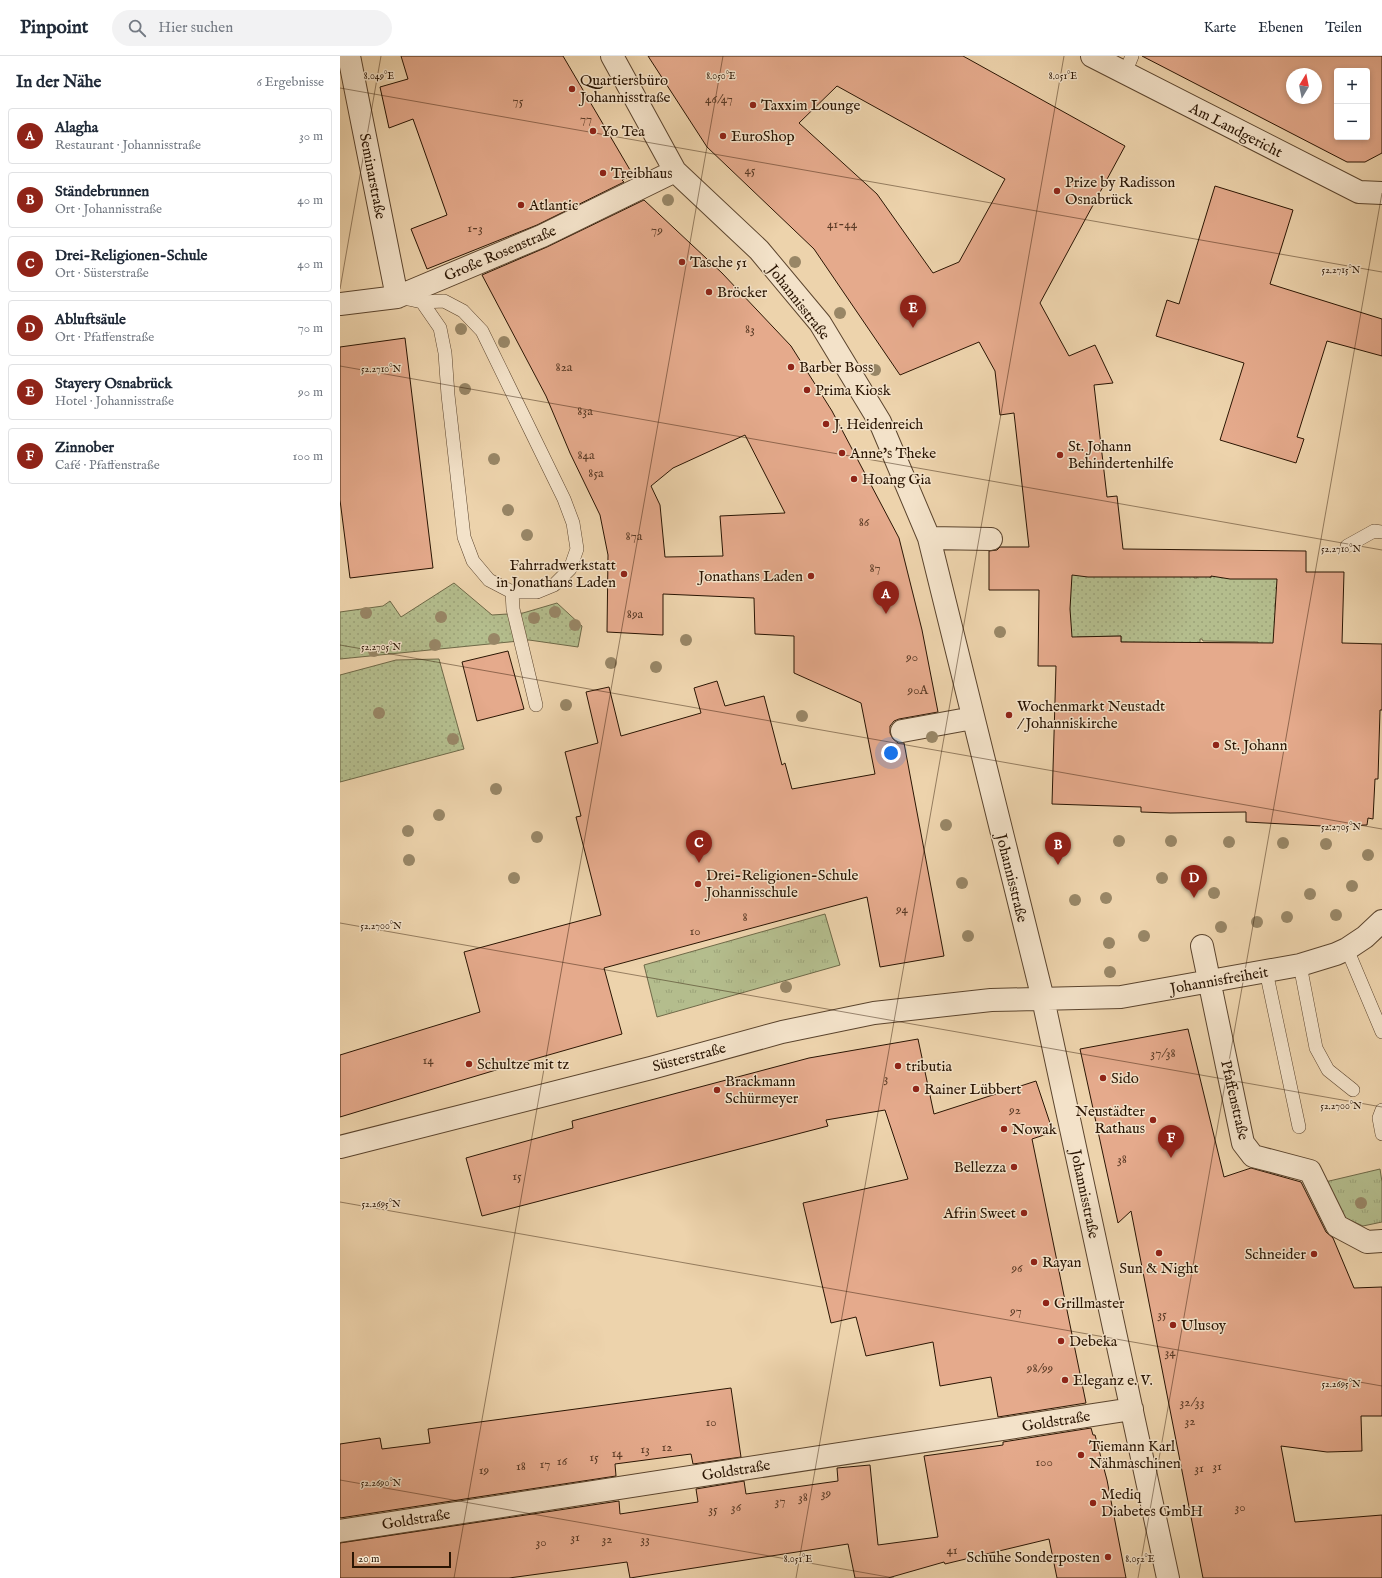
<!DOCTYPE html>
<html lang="de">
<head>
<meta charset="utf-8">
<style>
	:root { --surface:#fff; --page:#f2f2f3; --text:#1f2937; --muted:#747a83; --line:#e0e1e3; --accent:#8f2418 }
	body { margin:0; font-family:"IM FELL English",serif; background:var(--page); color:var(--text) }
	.controls { position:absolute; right:12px; top:12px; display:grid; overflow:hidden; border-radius:4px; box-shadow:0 2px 6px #0003 }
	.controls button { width:36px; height:36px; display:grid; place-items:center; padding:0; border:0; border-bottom:1px solid var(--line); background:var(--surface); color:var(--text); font:20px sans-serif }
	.compass { position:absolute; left:946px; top:12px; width:36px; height:36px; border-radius:50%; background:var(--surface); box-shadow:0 2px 6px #0003; rotate:10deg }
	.scale { position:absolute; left:12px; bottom:10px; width:99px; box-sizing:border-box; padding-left:4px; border:2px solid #2a1503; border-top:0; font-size:11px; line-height:14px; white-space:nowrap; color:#2a1503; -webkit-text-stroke:3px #f3e2c9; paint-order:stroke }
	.you { position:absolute; left:551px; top:697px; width:14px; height:14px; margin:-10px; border:3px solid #fff; border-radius:50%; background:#1a73e8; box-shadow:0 0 0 6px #1a73e833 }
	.badge { display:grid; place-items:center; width:26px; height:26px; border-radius:50%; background:var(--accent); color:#fff; font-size:13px; font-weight:700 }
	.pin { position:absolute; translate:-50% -33px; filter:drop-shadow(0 1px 2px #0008) }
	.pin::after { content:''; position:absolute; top:21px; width:14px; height:12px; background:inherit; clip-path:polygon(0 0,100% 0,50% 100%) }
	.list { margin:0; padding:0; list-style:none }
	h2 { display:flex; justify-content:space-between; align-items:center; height:52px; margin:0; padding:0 16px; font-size:17px }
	h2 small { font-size:13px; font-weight:400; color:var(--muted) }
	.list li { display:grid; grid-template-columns:26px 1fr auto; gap:12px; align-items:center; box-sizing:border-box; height:56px; margin:0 8px 8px; padding:0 8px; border:1px solid var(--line); border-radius:4px }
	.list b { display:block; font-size:15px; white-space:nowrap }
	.list p { margin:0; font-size:13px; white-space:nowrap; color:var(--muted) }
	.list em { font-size:13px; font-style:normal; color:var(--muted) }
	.icon { flex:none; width:22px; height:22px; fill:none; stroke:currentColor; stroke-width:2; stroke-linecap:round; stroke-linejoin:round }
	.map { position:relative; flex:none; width:1042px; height:1522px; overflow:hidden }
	header { display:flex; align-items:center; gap:24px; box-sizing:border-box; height:56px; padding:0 20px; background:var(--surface); border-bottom:1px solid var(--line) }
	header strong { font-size:19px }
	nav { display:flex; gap:22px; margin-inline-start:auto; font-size:14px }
	.search { width:280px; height:36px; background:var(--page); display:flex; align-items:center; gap:10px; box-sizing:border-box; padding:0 14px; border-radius:22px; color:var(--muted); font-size:15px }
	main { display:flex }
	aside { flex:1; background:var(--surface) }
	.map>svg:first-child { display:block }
	.grass { fill:url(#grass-tufts); stroke:#6f6948 }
	.park { fill:url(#park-dots); stroke:#6f6948 }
	.building { fill:#e5aa8c; stroke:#2a1503; fill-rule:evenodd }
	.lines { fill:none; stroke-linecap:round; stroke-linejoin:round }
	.lane-casing { stroke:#5b442d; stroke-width:14 }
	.street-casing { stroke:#5b442d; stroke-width:24 }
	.lane { stroke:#f3e2c9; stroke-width:13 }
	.street { stroke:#f3e2c9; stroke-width:22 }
	.tree { fill:#988666 }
	.ticks { fill:none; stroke:#2a1503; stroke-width:1; stroke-opacity:0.45 }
	.poi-dot { fill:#8f2418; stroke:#f3e2c9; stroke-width:1.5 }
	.labels { text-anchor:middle; stroke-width:3; stroke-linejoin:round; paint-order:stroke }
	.number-label { font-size:13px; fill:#593a25 }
	.poi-label { font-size:15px; fill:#2a1503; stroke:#f3e2c9; text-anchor:start }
	.street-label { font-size:15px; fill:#2a1503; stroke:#f3e2c9 }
	.ticks-label { font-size:10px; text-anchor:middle; fill:#2a1503; stroke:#f3e2c9; stroke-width:3; stroke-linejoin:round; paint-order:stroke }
</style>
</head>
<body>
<header>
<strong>Pinpoint</strong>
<div class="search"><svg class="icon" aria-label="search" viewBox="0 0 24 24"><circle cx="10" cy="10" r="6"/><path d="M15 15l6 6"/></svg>Hier suchen</div>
<nav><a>Karte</a><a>Ebenen</a><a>Teilen</a></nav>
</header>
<main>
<aside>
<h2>In der Nähe<small>6 Ergebnisse</small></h2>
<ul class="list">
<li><span class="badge">A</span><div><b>Alagha</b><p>Restaurant · Johannisstraße</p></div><em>30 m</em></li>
<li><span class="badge">B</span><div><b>Ständebrunnen</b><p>Ort · Johannisstraße</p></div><em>40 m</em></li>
<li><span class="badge">C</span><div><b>Drei-Religionen-Schule</b><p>Ort · Süsterstraße</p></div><em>40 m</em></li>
<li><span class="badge">D</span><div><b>Abluftsäule</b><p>Ort · Pfaffenstraße</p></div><em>70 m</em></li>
<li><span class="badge">E</span><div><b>Stayery Osnabrück</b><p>Hotel · Johannisstraße</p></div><em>90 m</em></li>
<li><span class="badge">F</span><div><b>Zinnober</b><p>Café · Pfaffenstraße</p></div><em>100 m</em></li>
</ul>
</aside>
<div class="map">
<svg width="1042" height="1522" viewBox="0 0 1042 1522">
	<defs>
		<pattern id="grass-tufts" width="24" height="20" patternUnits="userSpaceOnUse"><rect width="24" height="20" fill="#b4bd8d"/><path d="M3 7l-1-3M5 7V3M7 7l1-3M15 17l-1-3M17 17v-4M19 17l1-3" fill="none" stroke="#9ba278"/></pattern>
		<pattern id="park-dots" width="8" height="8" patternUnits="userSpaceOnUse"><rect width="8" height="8" fill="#b4bd8d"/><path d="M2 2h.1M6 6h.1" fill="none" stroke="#9ba278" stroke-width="1.8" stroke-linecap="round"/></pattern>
	</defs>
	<rect width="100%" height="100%" fill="#edd3ac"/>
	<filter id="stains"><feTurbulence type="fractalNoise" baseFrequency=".005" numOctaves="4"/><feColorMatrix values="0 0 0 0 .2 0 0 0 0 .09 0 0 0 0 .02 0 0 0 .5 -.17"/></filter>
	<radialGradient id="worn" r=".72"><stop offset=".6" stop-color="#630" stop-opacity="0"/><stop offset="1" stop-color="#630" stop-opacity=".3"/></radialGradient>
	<path class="grass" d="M485,858l15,51 -183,52 -13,-52z
		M1040,1113l2,13v40l-19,4 -20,-9 -18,-35z"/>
	<path class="park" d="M725,515l114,2 1,4h2v-4h12v5h3v-5l11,1 1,3 2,1v-5l70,2 -1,12h-4v2h4l-5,15 3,44 -20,-1v-5l-55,-1 -1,-2h-2v4l-79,-1v-6l-44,1 -1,4 -12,-11z
		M114,527l38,32 31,-2 34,-10 25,23 -4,21 -49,-7 -189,19v-47l43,-6 7,-5 11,16z
		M99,603l25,90 -124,33v-107l56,-15z"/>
	<path class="building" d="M61,0h162l70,119 -11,5 2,2 -87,43 -110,44 -16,-40 36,-14 -34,-96 -24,9 -9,-41 28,-8z
		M308,0h315l162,90 -85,157 29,53 26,-11 18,38 -19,2 13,112 10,-1 6,53 183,2v21h38l-2,71 40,1v66h-2l-2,69h-3l-2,40 -5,-1 -1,7 -45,1 -76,-4v-10l-76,1 -29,-1v-5l-89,-3 4,-138h-18l1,-76h-50v-39l8,-1 3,-3h29l-15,-134 -14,2 -5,-44 -16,-29 -79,33 -86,-126 -107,-102zM497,30l168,93 -46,83 -26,11 -56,-79 -78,-71zM732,519l16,2h123v-1l19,3h47l-4,64 -152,-1v-6l-49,1 -2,-28z
		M802,0h240v97l-17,9h-18zM997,15h30v66h-30zM952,18h24v24h-24z
		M875,130l78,24 -23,74 112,35v37l-55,-15 -30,96 7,2 -8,24 -76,-23 24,-77 -88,-27 11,-36 12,4z
		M304,144l78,73 69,73 41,65 67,127 23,92 16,82 -39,7 -5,2 -4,5v7l3,6 5,4h6l40,213 -64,11 -13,-70 -263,71 18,66 -126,36 -156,47v-62l140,-43 -16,-60 137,-37 -25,-98 5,-1 -16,-64 33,-9 -12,-51 23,-5 12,49 80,-23 -7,-25 23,-7 8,25 39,-10 18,69 3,-2 7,26 83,-15 -14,-71 -67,-30v-37l-39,-2 -1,-36 -91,-4v41l-56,-3 1,-77 -8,-40 -30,-62 -24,-57 -64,-121 65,-28zM405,379l40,78 -65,3 3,40 -58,1 -5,-52 -9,-19 22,-18z
		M65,282l28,230 -83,10 -10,-78v-153z
		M168,595l16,58 -47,12 -15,-59z
		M848,973l36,148 27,-9 50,14 25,50 7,6 21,50 28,-1v129h-21l1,35 -35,1 -46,-6 14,76 87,-7v63h-179l-72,-367 -13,12 -38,-174z
		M578,983l16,75 102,-33 17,51 -21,7 54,264 -88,14 -7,-40 -51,9 -7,-44 -67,14 -10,-39 -25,6 -28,-120 105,-24 -23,-69 -59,10 2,6 -346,90 -16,-58 107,-30 -1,-7 237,-63z
		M391,1332l10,69 -48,7 -2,-10 -76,10 1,12 -276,42v-74l40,-6 2,11 48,-6 -2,-14z
		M751,1372l2,7h2l12,45 19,98h-69l-8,-39 -104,25 -1,-2 -56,16h-33l-7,-34 -218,34 -3,-16 -118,16h-169v-35l279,-42 1,13 78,-12 -2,-13 48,-8 2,13 92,-13 -1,-13 33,-3 8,80 60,-8 -14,-81 79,-11v-3z"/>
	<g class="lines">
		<g class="lane-casing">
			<path id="lane" d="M785,17l7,-17
				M59,241l23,5 22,-1 19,10 19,20 82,168 9,24 4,26 -7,20 -16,16 -17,7h-25l-23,-12 -16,-19 -9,-24 -16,-142 -3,-42 -5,-25 -18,-26
				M1007,490l27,-15 8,1
				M172,536l1,17 23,96
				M1007,893l35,83
				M960,909l16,83 12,22 25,20
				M926,915l33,156
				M1042,1054l-3,8 3,16"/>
		</g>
		<g class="street-casing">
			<path id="street" d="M9,0l48,241
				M272,0l63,115 84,79 61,73 60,99 49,116 114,461 125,579
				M752,0l267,136 23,1
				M0,248l57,-7 145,-61 133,-65
				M589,482l62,1
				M562,675l71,-13
				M862,890l41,197 10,13 57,15 27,55 30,16 15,-1
				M0,1091l311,-79 131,-36 92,-19 117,-13 130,-3 179,-32 36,-11 11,-5 18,-12 17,-16
				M0,1475l792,-122"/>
		</g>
		<use href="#lane" class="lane"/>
		<use href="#street" class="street"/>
	</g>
	<g class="tree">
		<circle cx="328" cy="144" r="6"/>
		<circle cx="455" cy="206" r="6"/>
		<circle cx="500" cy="257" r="6"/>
		<circle cx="121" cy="273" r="6"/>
		<circle cx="164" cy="286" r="6"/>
		<circle cx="535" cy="314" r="6"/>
		<circle cx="125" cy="333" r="6"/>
		<circle cx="154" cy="403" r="6"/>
		<circle cx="168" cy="454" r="6"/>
		<circle cx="187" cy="479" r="6"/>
		<circle cx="215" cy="556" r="6"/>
		<circle cx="26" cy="557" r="6"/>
		<circle cx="101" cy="561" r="6"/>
		<circle cx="194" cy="562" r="6"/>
		<circle cx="235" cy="569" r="6"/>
		<circle cx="660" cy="576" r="6"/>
		<circle cx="154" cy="583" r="6"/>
		<circle cx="346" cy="584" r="6"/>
		<circle cx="95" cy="589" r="6"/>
		<circle cx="34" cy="595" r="6"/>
		<circle cx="271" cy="607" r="6"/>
		<circle cx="316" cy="611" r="6"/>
		<circle cx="226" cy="649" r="6"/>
		<circle cx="39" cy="657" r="6"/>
		<circle cx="462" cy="660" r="6"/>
		<circle cx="592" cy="681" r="6"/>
		<circle cx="113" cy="683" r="6"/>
		<circle cx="156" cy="733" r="6"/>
		<circle cx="99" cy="759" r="6"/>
		<circle cx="606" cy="769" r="6"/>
		<circle cx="68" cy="775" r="6"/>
		<circle cx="197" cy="781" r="6"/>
		<circle cx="779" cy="785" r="6"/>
		<circle cx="831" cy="785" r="6"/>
		<circle cx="889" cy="786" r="6"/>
		<circle cx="943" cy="787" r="6"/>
		<circle cx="986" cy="788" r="6"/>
		<circle cx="1028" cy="799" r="6"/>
		<circle cx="69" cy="804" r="6"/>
		<circle cx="174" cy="822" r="6"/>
		<circle cx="822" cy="822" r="6"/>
		<circle cx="622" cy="827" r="6"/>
		<circle cx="1012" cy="830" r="6"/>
		<circle cx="874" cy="837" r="6"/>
		<circle cx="970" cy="838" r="6"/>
		<circle cx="766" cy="842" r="6"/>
		<circle cx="735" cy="844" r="6"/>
		<circle cx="996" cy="859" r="6"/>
		<circle cx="947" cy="861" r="6"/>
		<circle cx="917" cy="866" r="6"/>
		<circle cx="881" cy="871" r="6"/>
		<circle cx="628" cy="880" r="6"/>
		<circle cx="804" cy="880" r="6"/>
		<circle cx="769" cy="887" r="6"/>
		<circle cx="770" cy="916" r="6"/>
		<circle cx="446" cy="931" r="6"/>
		<circle cx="1021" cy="1147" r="6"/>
	</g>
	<path class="ticks" d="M0,32l1042,184M0,233l41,-233M0,310l1042,184M0,589l1042,184M0,867l1042,184M0,1146l1042,184M0,1424l554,98M114,1522l269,-1522M456,1522l268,-1522M798,1522l244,-1385"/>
	<g class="poi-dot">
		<circle cx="232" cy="33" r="4"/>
		<circle cx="413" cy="49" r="4"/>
		<circle cx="253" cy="75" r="4"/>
		<circle cx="383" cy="80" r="4"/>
		<circle cx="263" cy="117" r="4"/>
		<circle cx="717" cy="135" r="4"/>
		<circle cx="181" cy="149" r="4"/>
		<circle cx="342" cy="206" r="4"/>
		<circle cx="369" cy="236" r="4"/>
		<circle cx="451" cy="311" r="4"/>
		<circle cx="467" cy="334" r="4"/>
		<circle cx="486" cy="368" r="4"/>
		<circle cx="502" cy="397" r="4"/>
		<circle cx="720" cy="399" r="4"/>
		<circle cx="514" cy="423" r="4"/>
		<circle cx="284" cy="518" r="4"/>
		<circle cx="471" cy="520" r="4"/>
		<circle cx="669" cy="659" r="4"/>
		<circle cx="876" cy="689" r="4"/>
		<circle cx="358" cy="828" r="4"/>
		<circle cx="129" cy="1008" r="4"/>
		<circle cx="558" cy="1010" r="4"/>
		<circle cx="763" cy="1022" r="4"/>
		<circle cx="576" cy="1033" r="4"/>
		<circle cx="377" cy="1034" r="4"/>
		<circle cx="813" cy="1064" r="4"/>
		<circle cx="664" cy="1073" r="4"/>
		<circle cx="674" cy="1111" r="4"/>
		<circle cx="684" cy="1157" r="4"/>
		<circle cx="819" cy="1197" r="4"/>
		<circle cx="974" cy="1198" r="4"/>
		<circle cx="694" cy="1206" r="4"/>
		<circle cx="706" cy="1247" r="4"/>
		<circle cx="833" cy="1269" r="4"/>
		<circle cx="721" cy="1285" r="4"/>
		<circle cx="725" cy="1324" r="4"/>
		<circle cx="741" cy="1399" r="4"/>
		<circle cx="753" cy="1447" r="4"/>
		<circle cx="768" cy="1501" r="4"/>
	</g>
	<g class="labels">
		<g class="number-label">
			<text x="379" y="47">46/47</text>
			<text x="178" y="49">75</text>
			<text x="246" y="67">77</text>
			<text x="410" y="118">45</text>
			<text x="502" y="172">41-44</text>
			<text x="135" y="176">1-3</text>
			<text x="317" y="178">79</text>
			<text x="410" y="277">83</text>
			<text x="224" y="315">82a</text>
			<text x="245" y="359">83a</text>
			<text x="246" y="403">84a</text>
			<text x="256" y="421">85a</text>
			<text x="524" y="470">86</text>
			<text x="294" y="484">87a</text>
			<text x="535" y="516">87</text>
			<text x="295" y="562">89a</text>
			<text x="572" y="605">90</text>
			<text x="578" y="638">90A</text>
			<text x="562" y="857">94</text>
			<text x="405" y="865">8</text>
			<text x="355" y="879">10</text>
			<text x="823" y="1001">37/38</text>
			<text x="88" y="1008">14</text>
			<text x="546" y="1026">3</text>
			<text x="675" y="1058">92</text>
			<text x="782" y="1107">38</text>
			<text x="177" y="1124">15</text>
			<text x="677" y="1216">96</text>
			<text x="676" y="1259">97</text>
			<text x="822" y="1262">35</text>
			<text x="830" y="1300">34</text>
			<text x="700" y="1316">98/99</text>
			<text x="852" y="1350">32/33</text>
			<text x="850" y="1369">32</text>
			<text x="371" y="1370">10</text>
			<text x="327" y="1395">12</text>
			<text x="305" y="1397">13</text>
			<text x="277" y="1401">14</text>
			<text x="254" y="1405">15</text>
			<text x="222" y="1409">16</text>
			<text x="704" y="1410">100</text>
			<text x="205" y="1412">17</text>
			<text x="181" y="1414">18</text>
			<text x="877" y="1414">31</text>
			<text x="859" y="1416">31</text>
			<text x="144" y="1418">19</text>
			<text x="486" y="1441">39</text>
			<text x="463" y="1445">38</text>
			<text x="440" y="1449">37</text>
			<text x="396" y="1455">36</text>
			<text x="900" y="1455">30</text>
			<text x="373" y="1457">35</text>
			<text x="235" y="1485">31</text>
			<text x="267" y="1487">32</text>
			<text x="305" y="1487">33</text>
			<text x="201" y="1490">30</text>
			<text x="612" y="1498">41</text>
		</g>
		<g class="poi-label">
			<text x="240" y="29">Quartiersbüro<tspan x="240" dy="17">Johannisstraße</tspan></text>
			<text x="421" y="54">Taxxim Lounge</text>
			<text x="261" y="80">Yo Tea</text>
			<text x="391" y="85">EuroShop</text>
			<text x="271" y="122">Treibhaus</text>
			<text x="725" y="131">Prize by Radisson<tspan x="725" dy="17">Osnabrück</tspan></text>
			<text x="189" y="154">Atlantic</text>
			<text x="350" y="211">Tasche 51</text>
			<text x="377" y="241">Bröcker</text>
			<text x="459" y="316">Barber Boss</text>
			<text x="475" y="339">Prima Kiosk</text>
			<text x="494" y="373">J. Heidenreich</text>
			<text x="728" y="395">St. Johann<tspan x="728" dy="17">Behindertenhilfe</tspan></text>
			<text x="510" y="402">Anne's Theke</text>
			<text x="522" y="428">Hoang Gia</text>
			<text x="276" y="514" text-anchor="end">Fahrradwerkstatt<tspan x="276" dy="17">in Jonathans Laden</tspan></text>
			<text x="463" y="525" text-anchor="end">Jonathans Laden</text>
			<text x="677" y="655">Wochenmarkt Neustadt<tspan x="677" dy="17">/ Johanniskirche</tspan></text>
			<text x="884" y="694">St. Johann</text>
			<text x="366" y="824">Drei-Religionen-Schule<tspan x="366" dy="17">Johannisschule</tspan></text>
			<text x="137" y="1013">Schultze mit tz</text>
			<text x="566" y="1015">tributia</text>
			<text x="771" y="1027">Sido</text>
			<text x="385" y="1030">Brackmann<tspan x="385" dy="17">Schürmeyer</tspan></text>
			<text x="584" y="1038">Rainer Lübbert</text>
			<text x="805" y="1060" text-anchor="end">Neustädter<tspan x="805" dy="17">Rathaus</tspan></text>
			<text x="672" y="1078">Nowak</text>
			<text x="666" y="1116" text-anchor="end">Bellezza</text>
			<text x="676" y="1162" text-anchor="end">Afrin Sweet</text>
			<text x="966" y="1203" text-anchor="end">Schneider</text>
			<text x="702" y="1211">Rayan</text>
			<text x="819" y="1217" text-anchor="middle">Sun &amp; Night</text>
			<text x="714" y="1252">Grillmaster</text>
			<text x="841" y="1274">Ulusoy</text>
			<text x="729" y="1290">Debeka</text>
			<text x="733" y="1329">Eleganz e. V.</text>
			<text x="749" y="1395">Tiemann Karl<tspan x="749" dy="17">Nähmaschinen</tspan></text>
			<text x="761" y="1443">Mediq<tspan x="761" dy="17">Diabetes GmbH</tspan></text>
			<text x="760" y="1506" text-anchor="end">Schuhe Sonderposten</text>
		</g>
		<g class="street-label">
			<text transform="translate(896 74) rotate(27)" y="5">Am Landgericht</text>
			<text transform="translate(33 120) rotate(79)" y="5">Seminarstraße</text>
			<text transform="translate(160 197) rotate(-23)" y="5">Große Rosenstraße</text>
			<text transform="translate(459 246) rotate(52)" y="5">Johannisstraße</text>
			<text transform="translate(672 822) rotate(76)" y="5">Johannisstraße</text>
			<text transform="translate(879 924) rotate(-10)" y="5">Johannisfreiheit</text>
			<text transform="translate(349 1001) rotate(-15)" y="5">Süsterstraße</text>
			<text transform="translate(895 1044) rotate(77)" y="5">Pfaffenstraße</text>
			<text transform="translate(745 1138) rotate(78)" y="5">Johannisstraße</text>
			<text transform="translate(716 1365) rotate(-9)" y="5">Goldstraße</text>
			<text transform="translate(396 1414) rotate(-9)" y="5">Goldstraße</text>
			<text transform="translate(76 1463) rotate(-9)" y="5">Goldstraße</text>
		</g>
	</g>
	<g class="ticks-label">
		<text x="39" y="23">8.049°E</text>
		<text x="381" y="23">8.050°E</text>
		<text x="723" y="23">8.051°E</text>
		<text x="1001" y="217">52.2715°N</text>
		<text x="41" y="316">52.2710°N</text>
		<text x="1001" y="496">52.2710°N</text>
		<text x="41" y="594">52.2705°N</text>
		<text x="1001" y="774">52.2705°N</text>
		<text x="41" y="873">52.2700°N</text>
		<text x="1001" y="1053">52.2700°N</text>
		<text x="41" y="1151">52.2695°N</text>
		<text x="1001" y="1331">52.2695°N</text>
		<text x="41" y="1430">52.2690°N</text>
		<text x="458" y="1506">8.051°E</text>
		<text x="800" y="1506">8.052°E</text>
	</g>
	<rect width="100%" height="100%" filter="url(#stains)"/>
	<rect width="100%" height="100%" fill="url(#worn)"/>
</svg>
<div class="controls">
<button>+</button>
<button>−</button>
</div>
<svg class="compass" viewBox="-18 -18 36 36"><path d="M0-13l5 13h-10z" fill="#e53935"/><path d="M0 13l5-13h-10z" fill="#747a83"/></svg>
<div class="scale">20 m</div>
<div class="you"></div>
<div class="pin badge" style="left:546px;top:558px">A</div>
<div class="pin badge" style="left:718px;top:809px">B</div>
<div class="pin badge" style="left:359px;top:807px">C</div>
<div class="pin badge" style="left:854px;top:842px">D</div>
<div class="pin badge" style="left:573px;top:272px">E</div>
<div class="pin badge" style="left:831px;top:1102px">F</div>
</div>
</main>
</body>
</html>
